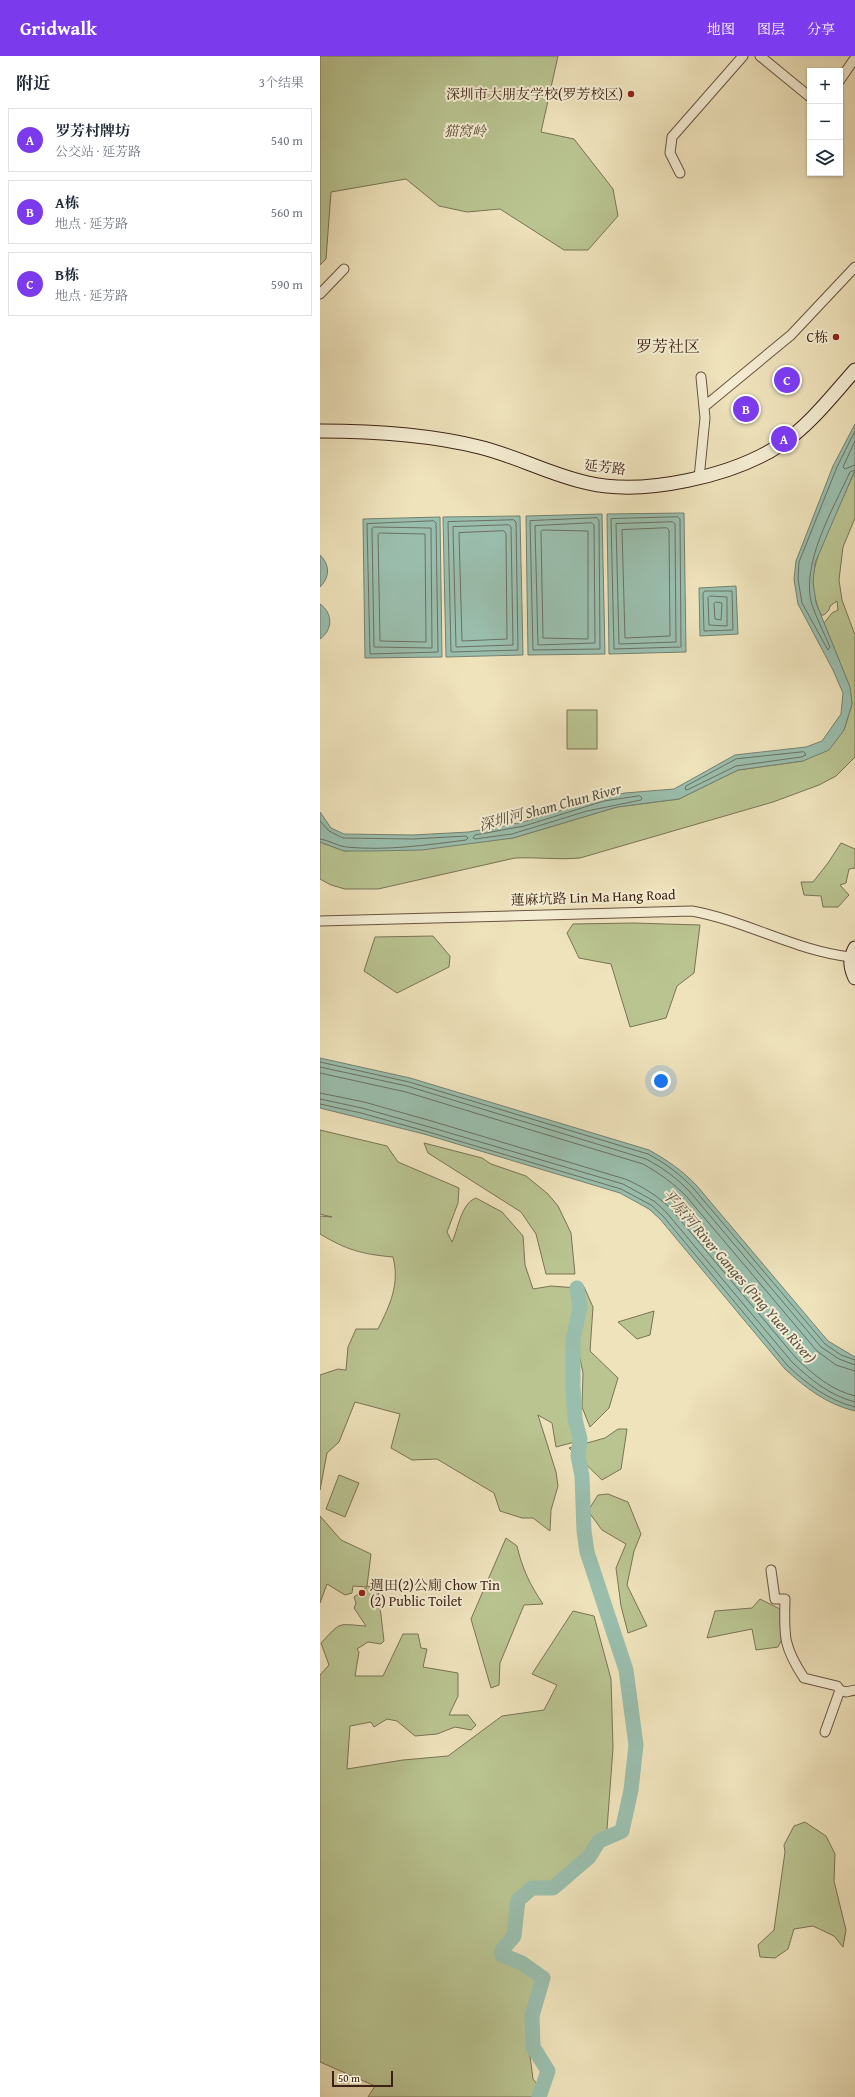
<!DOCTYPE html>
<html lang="zh">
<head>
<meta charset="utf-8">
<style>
	:root { --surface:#fff; --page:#f6f6f7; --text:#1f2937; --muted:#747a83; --line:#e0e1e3; --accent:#7c3aed }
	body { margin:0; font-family:"Gentium Book Plus","Noto Serif SC",serif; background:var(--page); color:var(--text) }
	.controls { position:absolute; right:12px; top:12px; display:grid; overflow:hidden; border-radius:0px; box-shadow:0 1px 3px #0004 }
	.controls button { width:36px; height:36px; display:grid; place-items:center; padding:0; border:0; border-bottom:1px solid var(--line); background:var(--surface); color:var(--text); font:20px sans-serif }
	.scale { position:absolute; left:12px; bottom:10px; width:61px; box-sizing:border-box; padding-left:4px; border:2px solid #3c2216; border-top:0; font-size:11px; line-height:14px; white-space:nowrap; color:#3c2216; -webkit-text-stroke:3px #f5edd3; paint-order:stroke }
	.you { position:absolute; left:341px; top:1025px; width:14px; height:14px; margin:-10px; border:3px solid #fff; border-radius:50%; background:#1a73e8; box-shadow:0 0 0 6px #1a73e833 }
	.badge { display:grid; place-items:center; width:26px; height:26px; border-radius:50%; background:var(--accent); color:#fff; font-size:13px; font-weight:700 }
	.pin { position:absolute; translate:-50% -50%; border:2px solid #fff; box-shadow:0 1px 4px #0006 }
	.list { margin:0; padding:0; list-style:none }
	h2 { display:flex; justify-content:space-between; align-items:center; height:52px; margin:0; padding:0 16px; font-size:17px }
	h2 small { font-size:13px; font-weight:400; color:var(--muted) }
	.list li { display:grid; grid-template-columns:26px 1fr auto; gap:12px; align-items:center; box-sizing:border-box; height:64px; margin:0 8px 8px; padding:0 8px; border:1px solid var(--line); border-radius:0px }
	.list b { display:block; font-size:15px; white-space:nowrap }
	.list p { margin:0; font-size:13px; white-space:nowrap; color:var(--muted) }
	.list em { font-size:13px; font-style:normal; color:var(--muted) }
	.icon { flex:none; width:22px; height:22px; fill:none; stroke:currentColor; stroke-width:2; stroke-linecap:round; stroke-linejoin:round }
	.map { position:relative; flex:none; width:535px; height:2041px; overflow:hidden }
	header { display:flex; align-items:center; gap:24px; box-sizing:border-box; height:56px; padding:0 20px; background:var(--accent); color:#fff }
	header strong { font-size:19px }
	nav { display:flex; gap:22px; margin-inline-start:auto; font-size:14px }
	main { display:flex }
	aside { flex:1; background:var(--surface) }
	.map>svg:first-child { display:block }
	.green { fill:#b9c491; stroke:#7a7354 }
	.water { fill:#9abead; stroke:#748071 }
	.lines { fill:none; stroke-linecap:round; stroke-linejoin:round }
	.shore { stroke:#6b7062; stroke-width:1 }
	.river { stroke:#9abead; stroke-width:15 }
	.street-casing { stroke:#695240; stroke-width:11 }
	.secondary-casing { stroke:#3c2216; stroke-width:15 }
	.street { stroke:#f5edd3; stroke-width:9 }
	.secondary { stroke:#f5edd3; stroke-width:13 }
	.poi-dot { fill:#8f2418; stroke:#f5edd3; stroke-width:1.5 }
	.labels { text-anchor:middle; stroke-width:4; stroke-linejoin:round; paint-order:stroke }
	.poi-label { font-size:14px; fill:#3c2216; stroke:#f5edd3; text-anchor:end }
	.park-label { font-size:14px; font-style:italic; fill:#5b4a35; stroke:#f5edd3 }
	.street-label { font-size:14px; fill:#3c2216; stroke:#f5edd3 }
	.water-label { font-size:15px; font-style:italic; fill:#585143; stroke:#f5edd3 }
	.quarter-label { font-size:16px; fill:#3c2216; stroke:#f5edd3 }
</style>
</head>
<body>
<header>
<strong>Gridwalk</strong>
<nav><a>地图</a><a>图层</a><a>分享</a></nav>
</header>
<main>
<aside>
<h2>附近<small>3个结果</small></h2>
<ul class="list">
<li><span class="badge">A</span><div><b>罗芳村牌坊</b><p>公交站 · 延芳路</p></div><em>540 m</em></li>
<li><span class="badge">B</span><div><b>A栋</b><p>地点 · 延芳路</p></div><em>560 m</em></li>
<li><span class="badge">C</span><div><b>B栋</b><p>地点 · 延芳路</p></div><em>590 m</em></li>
</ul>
</aside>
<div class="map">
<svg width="535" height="2041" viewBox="0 0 535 2041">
	<rect width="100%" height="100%" fill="#efe3bc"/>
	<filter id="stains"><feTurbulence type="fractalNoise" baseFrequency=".005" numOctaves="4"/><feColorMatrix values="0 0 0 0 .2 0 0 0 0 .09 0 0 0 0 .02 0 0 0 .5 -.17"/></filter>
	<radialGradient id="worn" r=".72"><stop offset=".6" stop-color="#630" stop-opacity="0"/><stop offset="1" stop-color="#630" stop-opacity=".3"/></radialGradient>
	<path class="green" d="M0,0h238l-17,76 33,7 39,50 5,27 -30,34h-24l-64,-41 -33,3 -28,-6 -33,-27 -75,13 -5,67 -6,6z
		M535,415v47l-12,29 -4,33 3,20 13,35v122l-19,19 -17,9 -46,17 -193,56c-22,2 -43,-1 -65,0l-137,31h-33l-14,-4 -11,-6v-37l24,9 169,-13 104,-31 62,-8 59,-29 65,-9 41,-31 8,-26 -2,-16 -26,-65 8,-10 6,-3 -1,-9 -7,5 -1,4 -5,5h-3c-5,-11 -8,-24 -8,-36 1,-26 31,-82 42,-108z
		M247,654h30v39h-30z
		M521,787l14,6v19l-6,1 -3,14 -6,2 9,10 -11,12h-15l-2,-11 -17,-1 -3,-13h12l15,-19z
		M313,867l67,2 -6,48 -17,13 -11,32 -36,9 -19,-63 -32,-6 -12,-25 6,-9z
		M113,880l17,20 -1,11 -52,26 -33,-22 11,-34z
		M0,1074l67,16 11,16 61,26 -1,15 -11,29 5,10c6,-12 9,-39 24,-44l26,14 21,24 2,29 8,24 18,-3 26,2 3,19 -7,33 2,75 11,24 -30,8 -4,-24 -14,-8 18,57 2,14 -7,24 -1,21 -17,-13h-11l-22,-7 -6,-18 -57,-34 -25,1 -21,-12 9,-34 -45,-12 -16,40 -12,11 -7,37v-115l18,-6 8,1 2,-23 8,-18h22c12,-24 22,-45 15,-72 -32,-3 -46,-7 -73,-23v-18l12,1 -12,-3z
		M104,1087l58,15 9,6 35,12 22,18 10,12 13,27 4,41h-29l-10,-40 -15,-22 -93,-59z
		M264,1231l9,20 -3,44 28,27 -9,30 -19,19 -8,-20 1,-34 -5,-24z
		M334,1255l-4,24 -13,4 -19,-17z
		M298,1373h9l-6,40 -19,11 -33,-32 36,-10z
		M19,1419l20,8 -14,34 -19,-8z
		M288,1438l20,8 13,32 -7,17 -7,34 20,41 -19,7 -7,-27 -5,-38 10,-24 -24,-14 -14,-19 10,-16z
		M0,1460l21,24 30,14 -4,32 11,3 6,52 -3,3 -13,-2 -11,7 2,3 -4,24h28l20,-42h15l3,14 6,1 -4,18 35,6v23l-9,19h19l8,10 -5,5 -16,-3 -18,7 -22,2 -18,-15 -10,-2 -13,8 -3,-5 -21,4 -3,43 56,-9 45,-4 54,-40 42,-6 13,-25 -25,-11 41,-63 21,5 17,63 2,69 -6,81 -10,15 -44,44h-21l-11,10 -7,38 -12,19 37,20 1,16 -8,9 -4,41 5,38 8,10 -2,8h-171l7,-11 -55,-24v-387l9,-10 -8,-22c21,-22 15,-19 45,-17l-12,-18 2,-5 -2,-6 13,-10 -14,-1 -1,7 -7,2 -18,-11 -7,19z
		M186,1482l11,8c5,22 13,39 26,58l-19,1 -24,58 -1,22 -8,3 -20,-69z
		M440,1543l24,12 5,14 -11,22 -22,3 -4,-21 -45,9 8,-27 37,-3z
		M485,1766l21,14 9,18 -1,27 12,49 -3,17 -9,-11 -21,-10 -19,3 -6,20 -13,9 -15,-1 -2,-12 16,-15 11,-78 -1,-7 10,-19z"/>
	<path class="water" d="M535,368v46l-40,93 -2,19 3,21 34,84 2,17 -8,26 -15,20 -26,11 -65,9 -59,29 -62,8 -104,31 -91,12 -51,1h-27l-24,-9v-30l11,16 13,6 69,1 56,-3 54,-10 80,-25 22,-4 49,-4 61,-34 71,-8 16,-6 19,-27 2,-21 -10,-23 -35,-66 -4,-25 2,-18 37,-95z
		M364,457l2,139 -77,2 -2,-140z
		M282,458l3,140 -77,1 -2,-139z
		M200,460l3,139 -77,2 -3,-140z
		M120,461l2,140 -77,1 -2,-139z
		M0,499c10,10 10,22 0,32z
		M416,530l2,48 -38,2 -1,-48z
		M0,548c13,9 13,26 0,35z
		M0,1002l90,20 239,72c18,10 34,21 48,36l131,155 27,16v54c-29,-7 -49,-23 -70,-42l-125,-150 -11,-10 -29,-16 -196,-59 -104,-26z"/>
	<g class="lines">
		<path class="shore" d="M535,375l-18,36 -38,95 -1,17 4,24 26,47 2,-3c-6,-14 -13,-28 -18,-42 -12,-40 21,-96 38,-133l5,-2
			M535,385l-12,26 2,2 10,-4
			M358,461l2,2 1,128 -67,2 -3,-130z
			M277,462l2,2 1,129 -67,1 -3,-129z
			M194,464l2,2 2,128 -67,2 -3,-130z
			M114,465l2,2 2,129 -68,2 -3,-130z
			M353,466l2,2 1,118 -57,2 -3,-120z
			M272,467l2,2 1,118 -57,2 -3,-119z
			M189,469l2,2 2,118 -57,2 -3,-120z
			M54,471l57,1 1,120 -58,-1 -2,-118z
			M347,472l2,2 1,106 -45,2 -3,-108z
			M223,474l45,1v108l-45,-1 -2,-106z
			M184,475l2,2 1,106 -45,2 -3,-108z
			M60,477l45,1 1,108 -46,-1 -2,-106z
			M385,535h27l1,39 -29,1 -1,-37z
			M390,540l17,1v29l-18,-1 -1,-27z
			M396,546l6,1 -1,17 -6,-1 -1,-15z
			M484,696l2,3 -5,2 -65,9 -49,24 -2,-1 1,-3 50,-27z
			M320,740l2,2 -1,2 -54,11 -75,23 -37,5 -2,-1 2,-3 49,-9 80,-25z
			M0,765l9,10 14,7 70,1 53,-3 2,2 -2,2c-39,5 -80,11 -120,7 -9,-1 -17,-7 -26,-8
			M0,1006l89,20 239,72c17,9 32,20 46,35l131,155 16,11 14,5
			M0,1011l87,19 239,73c17,9 31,19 44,33l131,155 18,12 16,6
			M0,1017l86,19 237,72c16,9 30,19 43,32l131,155 19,14 19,6
			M0,1037l44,9 64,18 197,59c17,7 33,17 46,30l125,149c18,17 35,32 59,38
			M0,1043l42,9 64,18 197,58 31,17 12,11 126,150c19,18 37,33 63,40
			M0,1048l41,9 64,18 196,58 30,16 12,11 125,150c20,19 40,34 67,41"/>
		<path class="river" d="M219,2041l9,-26 -15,-24 -1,-31 11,-38 -21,-15 -20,-8v-5l12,-14 4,-36 14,-12h21l36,-31 10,-16 23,-10 9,-41 5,-45 -10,-75 -39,-118 -3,-21 -2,-55 -4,-20 2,-17 -5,-20 -2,-33v-46l7,-33 -3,-19"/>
		<g class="street-casing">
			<path id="street" d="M440,0l50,41
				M520,24l15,-22
				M360,117l-10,-20 2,-16 71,-81
				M0,238l24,-25
				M385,350l86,-71 64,-68
				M379,422l6,-60 -4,-41
				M0,865l372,-10c55,10 104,40 159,46
				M451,1514l4,29h10c-1,37 -2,47 19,79l33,8 3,4 6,2 9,-2
				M505,1676l15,-42"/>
		</g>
		<g class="secondary-casing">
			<path id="secondary" d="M0,375c54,0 107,3 159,16 38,9 71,28 109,36 56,13 145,-7 192,-38 29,-19 52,-49 75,-75
				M535,892c-6,11 -5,19 0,30"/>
		</g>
		<use href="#street" class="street"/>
		<use href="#secondary" class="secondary"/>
	</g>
	<g class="poi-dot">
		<circle cx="311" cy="38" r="4"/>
		<circle cx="516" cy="281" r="4"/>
		<circle cx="42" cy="1537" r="4"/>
	</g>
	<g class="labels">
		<g class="poi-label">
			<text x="303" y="43">深圳市大朋友学校(罗芳校区)</text>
			<text x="508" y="286">C栋</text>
			<text x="50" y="1534" text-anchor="start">週田(2)公廁 Chow Tin<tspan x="50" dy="16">(2) Public Toilet</tspan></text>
		</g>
		<g class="park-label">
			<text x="145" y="80">猫窝岭</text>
		</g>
		<g class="street-label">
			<text transform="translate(285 411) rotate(7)" y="5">延芳路</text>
			<text transform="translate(273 841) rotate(-2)" y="5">蓮麻坑路 Lin Ma Hang Road</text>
		</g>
		<g class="water-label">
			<text transform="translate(230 751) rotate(-15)" y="5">深圳河 Sham Chun River</text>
			<text transform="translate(419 1220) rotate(49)" y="5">平原河 River Ganges (Ping Yuen River)</text>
		</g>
		<g class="quarter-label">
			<text x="348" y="296">罗芳社区</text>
		</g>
	</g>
	<rect width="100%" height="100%" filter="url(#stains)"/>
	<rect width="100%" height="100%" fill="url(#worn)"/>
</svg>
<div class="controls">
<button>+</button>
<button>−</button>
<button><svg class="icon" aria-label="layers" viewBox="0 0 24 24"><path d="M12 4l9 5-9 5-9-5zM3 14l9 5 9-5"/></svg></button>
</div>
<div class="scale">50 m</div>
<div class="you"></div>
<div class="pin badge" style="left:464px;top:383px">A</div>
<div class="pin badge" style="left:426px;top:353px">B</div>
<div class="pin badge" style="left:467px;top:324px">C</div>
</div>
</main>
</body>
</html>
